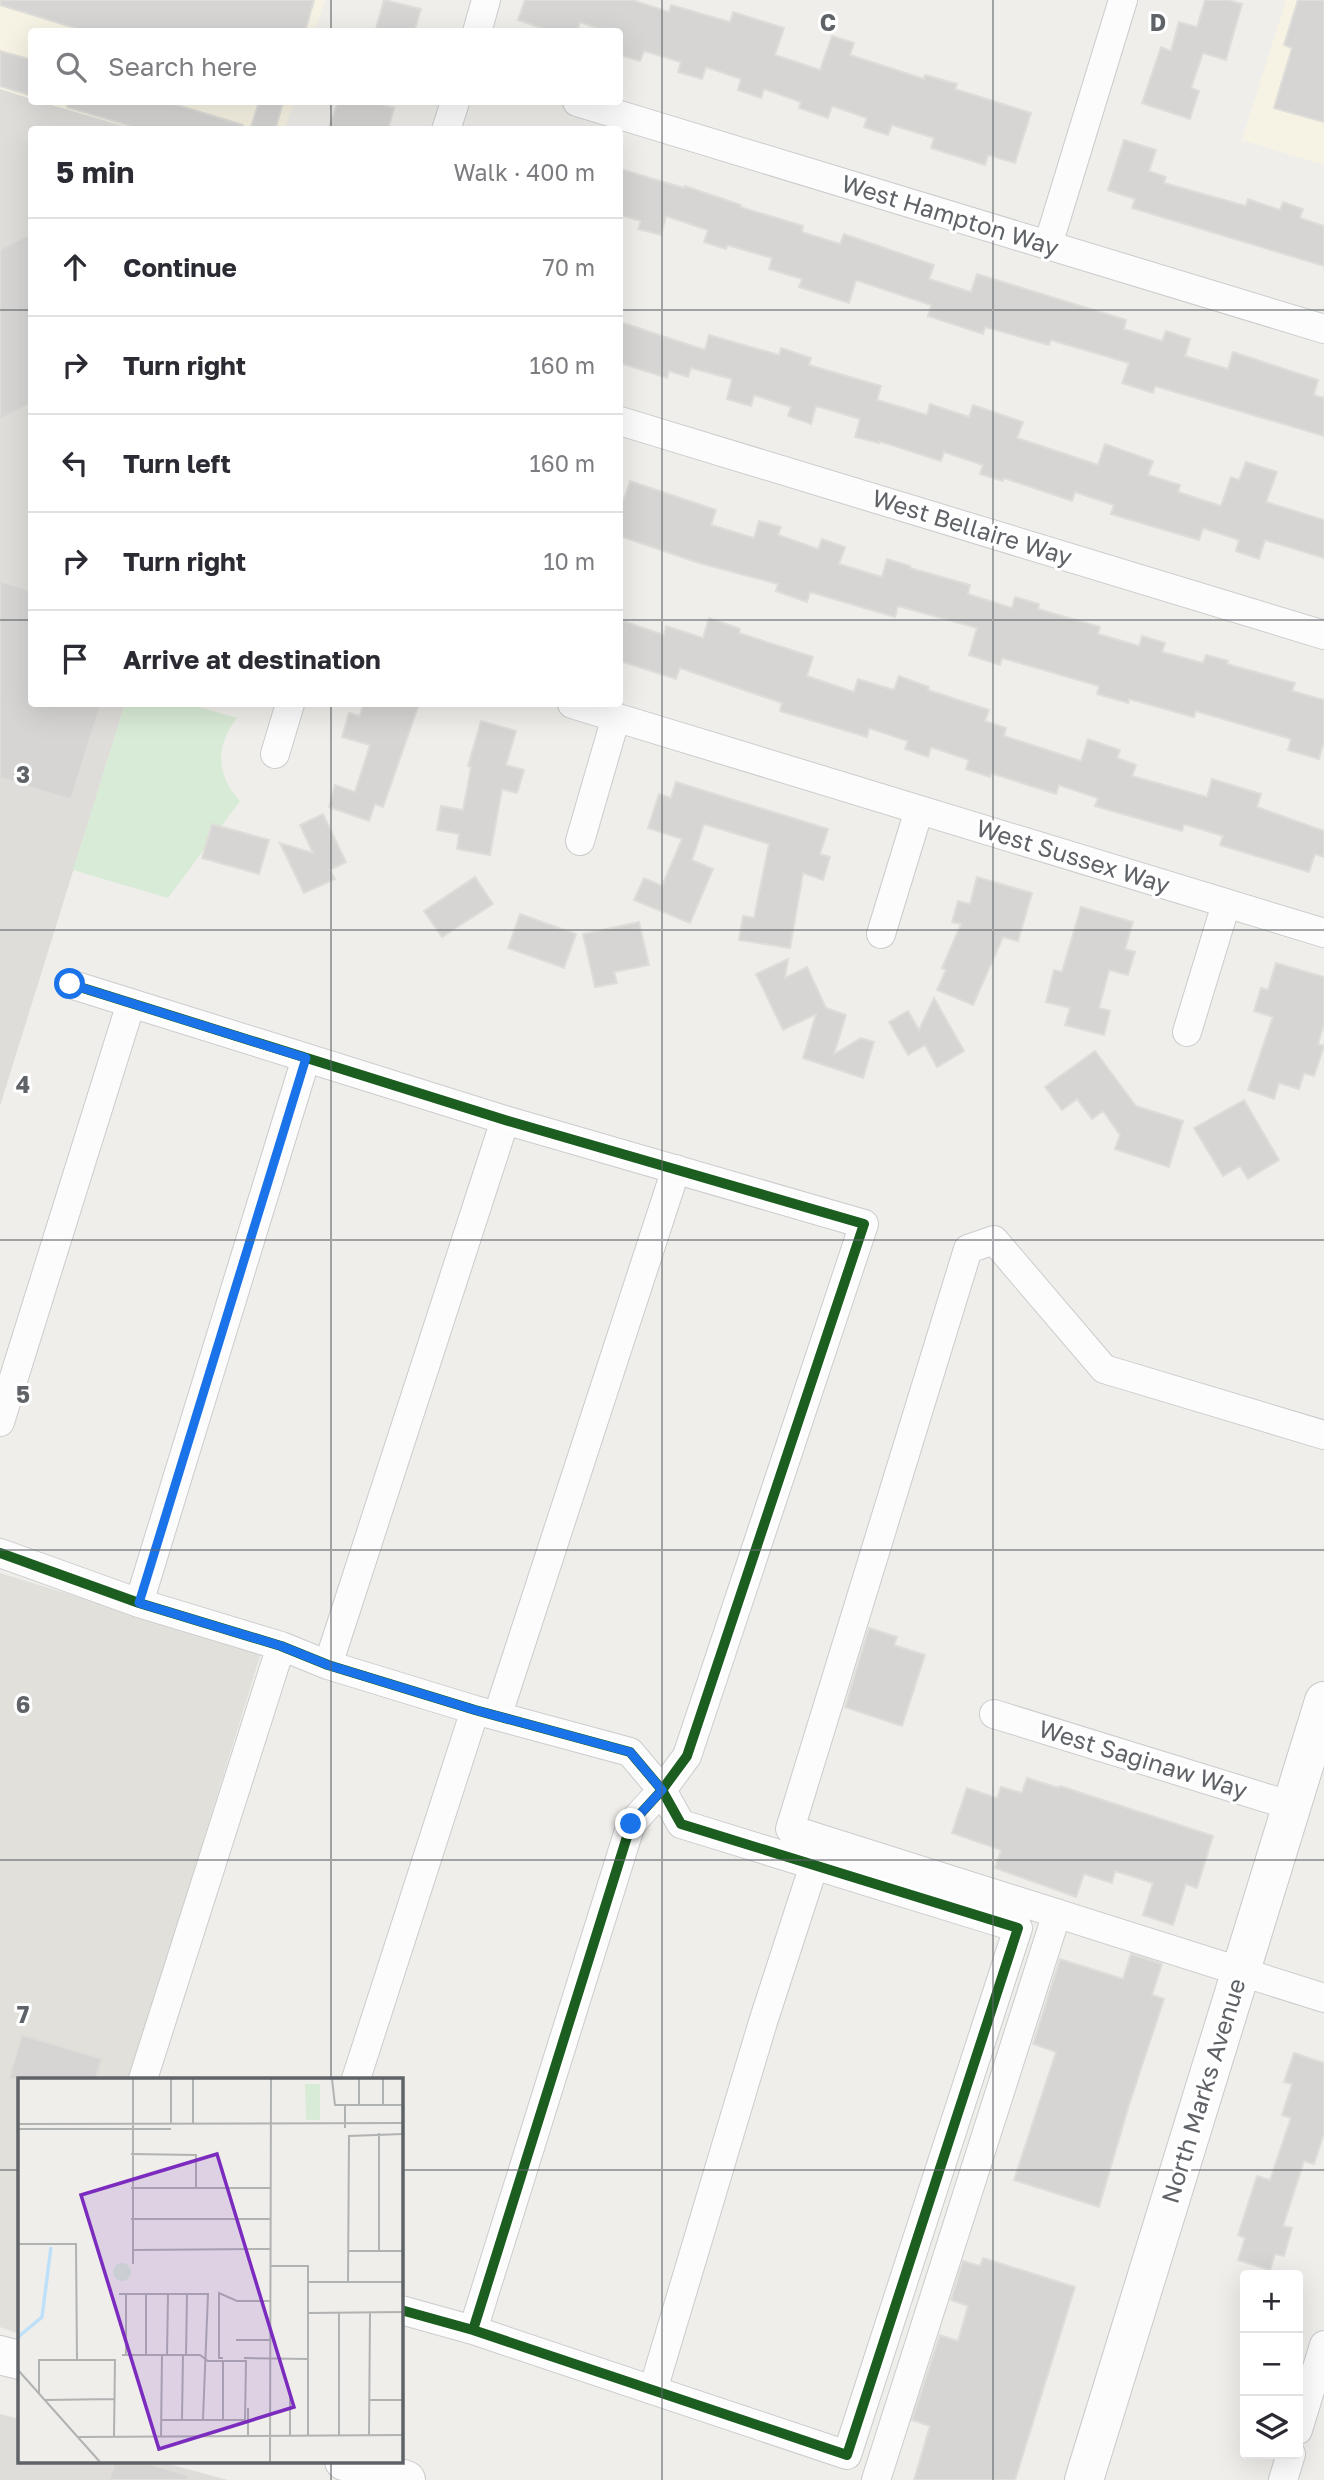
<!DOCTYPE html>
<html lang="en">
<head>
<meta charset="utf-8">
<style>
	:root { --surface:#fff; --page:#f2f2f3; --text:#2b2b33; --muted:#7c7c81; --line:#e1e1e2 }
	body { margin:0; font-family:"Golos Text",sans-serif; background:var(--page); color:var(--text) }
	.controls { position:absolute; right:21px; bottom:21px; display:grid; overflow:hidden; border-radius:7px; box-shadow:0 7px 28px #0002 }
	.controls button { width:63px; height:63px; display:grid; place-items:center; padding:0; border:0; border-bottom:2px solid var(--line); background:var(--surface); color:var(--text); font:35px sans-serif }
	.stop { position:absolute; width:21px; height:21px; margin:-16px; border:5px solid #1a73e8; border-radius:50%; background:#fff }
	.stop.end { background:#1a73e8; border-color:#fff; box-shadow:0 2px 7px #0008 }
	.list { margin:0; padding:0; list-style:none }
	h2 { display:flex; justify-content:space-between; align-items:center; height:91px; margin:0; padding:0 28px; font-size:30px }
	h2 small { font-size:23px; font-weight:400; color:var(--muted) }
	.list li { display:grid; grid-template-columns:46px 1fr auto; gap:21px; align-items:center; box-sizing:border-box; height:98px; padding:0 28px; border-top:2px solid var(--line) }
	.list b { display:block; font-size:26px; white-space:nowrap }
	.list em { font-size:23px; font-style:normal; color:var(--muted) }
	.icon { flex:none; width:38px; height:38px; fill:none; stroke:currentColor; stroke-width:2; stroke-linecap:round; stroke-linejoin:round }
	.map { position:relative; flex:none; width:1324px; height:2480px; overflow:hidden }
	.search { position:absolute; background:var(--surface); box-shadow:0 7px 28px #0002; left:28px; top:28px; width:595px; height:77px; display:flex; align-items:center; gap:18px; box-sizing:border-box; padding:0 24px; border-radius:7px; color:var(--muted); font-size:26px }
	.panel { position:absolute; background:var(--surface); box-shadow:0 7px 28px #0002; left:28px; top:126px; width:595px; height:581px; border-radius:7px }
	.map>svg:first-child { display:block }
	.commercial { fill:#f7f3e4 }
	.industrial { fill:#dfddda }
	.education { fill:#e2e0da }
	.green { fill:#d8ebd6 }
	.building { fill:#d6d5d3; stroke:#deddd9; stroke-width:2 }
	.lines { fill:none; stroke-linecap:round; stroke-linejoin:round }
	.street-casing { stroke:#cbcccc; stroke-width:30 }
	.secondary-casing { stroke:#cacacb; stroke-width:40 }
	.street { stroke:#fdfcfc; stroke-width:28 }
	.secondary { stroke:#fdfcfc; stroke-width:38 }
	.cycleway-casing { stroke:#fff; stroke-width:15 }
	.cycleway { stroke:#1b5e20; stroke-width:10 }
	.route { stroke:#1a73e8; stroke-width:9 }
	.grid { fill:none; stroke:#5f6368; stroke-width:2; stroke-opacity:0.55 }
	.labels { text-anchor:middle; stroke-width:6; stroke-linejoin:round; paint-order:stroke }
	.street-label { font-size:24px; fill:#5f6368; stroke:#fff }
	.inset-river { fill:none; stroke:#bfe0f9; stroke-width:3.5 }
	.inset-road { fill:none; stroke:#b1b2b2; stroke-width:2 }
	.view { fill:#7b2cbf; fill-opacity:0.15; stroke:#7b2cbf; stroke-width:3.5 }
	.inset-edge { fill:none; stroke:#5f6368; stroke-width:3.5 }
	.grid-label { font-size:23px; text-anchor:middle; font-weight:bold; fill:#5f6368; stroke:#fff; stroke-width:6; stroke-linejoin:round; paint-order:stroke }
</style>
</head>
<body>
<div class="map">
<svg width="1324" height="2480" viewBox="0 0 1324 2480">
	<rect width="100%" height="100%" fill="#efeeea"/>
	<path class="commercial" d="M0,0h325l-10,31 -283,1 -1,67 -31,-10z
		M1286,0h38v165l-82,-25z
		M41,102h253l-9,28 -151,-1z"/>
	<path class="industrial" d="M0,89l31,10 1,3h9l93,27 -102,1v574h93l-125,402z
		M0,2414l19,5v42h138l71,19h-228z"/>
	<path class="education" d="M0,1573l261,80 -131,426h-111v255l-19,-7z"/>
	<path class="green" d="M125,704h63l49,14c-22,27 -21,58 3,83l-72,97 -95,-28z"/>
	<path class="building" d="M1,0h313l-9,32h-217l-88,-27z
		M384,0l37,9 -7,23h-39z
		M525,0h107l37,12 2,-7 59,17 3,-10 51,16 -9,27 45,15 12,-34 22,7 -4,12 74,24 1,-4 32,9 -2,5 76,24 -16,50 -27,-8 -3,10 -54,-17 3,-10 -42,-13 -4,10 -24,-8 3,-9 -35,-12 -4,12 -29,-10 2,-6 -37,-13 -3,9 -23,-8 3,-11 -35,-12 -4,12 -24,-7 3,-10 -37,-11 -4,10 -20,-6v-23h-12l-28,-10 -3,10h-25l-34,-12z
		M1205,0h23l14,4 -16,56 -23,-7 -12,35 8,3 -9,28 -48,-16 19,-56 10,4 8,-29 18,5z
		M1298,0h26v122l-50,-14 18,-60 -8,-3z
		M0,51l32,9v36l-32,-10z
		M67,102h100l76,23 -1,5h-98l-77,-23z
		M259,102h24l-8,28h-25z
		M338,102h36l20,6 -6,22h-60z
		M1124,140l32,10 -7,21 17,6 -2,6 82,23 2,-7 32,11 3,-8 20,7 -3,9 24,8v40l-192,-58 3,-9 -27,-9z
		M620,169l64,19 1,-2 56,19 -1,2 63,19 -1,6 38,12 4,-10 90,31 -5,14 42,13 6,-18 149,46 -2,9 38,12 4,-10 24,8 -5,17 43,13 5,-17 85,28 -4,15 10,3v38l-169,-50 -2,7 -31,-10 7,-20 -78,-23 -2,5 -64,-18 -2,7 -55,-18 3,-11 -75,-25 -7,23 -50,-16 3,-8 -33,-10 3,-11 -45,-13 -1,4 -22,-7 4,-12 -42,-14 -5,19 -23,-6 3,-8 -21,-6z
		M32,233v170l-32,17v-171z
		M620,322l85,28 4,-15 70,20 2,-7 30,10 -2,7 72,21 -4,14 50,15 3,-11 39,13 4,-12 50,17 -6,16 81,27 7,-21 48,17 -5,14 32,10 -2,7 43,14 10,-29 8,3 7,-18 31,10 -11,30 58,18v38l-59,-18 -6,19 -23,-8 3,-11 -36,-12 -4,12 -88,-26 3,-9 -39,-13 -3,9 -68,-23 -1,3 -23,-7 3,-9 -39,-13 -3,9 -62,-20v2l-24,-6 5,-18 -44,-13 -5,18 -23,-8 3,-9 -37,-12 -3,11 -24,-7 5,-20 -41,-11 -3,9 -19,-6 -2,7 -47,-15z
		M630,481l86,29 -5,15 43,13 5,-17 22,6 -3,8 40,14 4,-10 23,8 -6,17 43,13 5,-18 23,7v2l60,17 -2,9 44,14 3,-11 24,7 -1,5 62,18 -2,7 41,12 3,-10 23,7 -3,9 41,11 3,-8 22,6 -1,3 68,19 -3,8 32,9v41l-5,18 -31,-9 3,-11 -95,-28 -2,6 -65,-18 -1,4 -31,-9 2,-8 -97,-28 -2,7 -31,-10 8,-27 -79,-22 -3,11 -85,-25 -3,10 -31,-11 2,-7 -79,-21 -79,-27v-38l4,1z
		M0,581l32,10v113h69l-30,96 -71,-22z
		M709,618l31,11 -1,4 74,24 -6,19 47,16 4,-13 36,11 5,-14 30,11 -1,3 61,20 -4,11 21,7 -2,8 77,25 7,-22 32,11 -3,8 19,7 -4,11 75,21 5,-18 49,15 -4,13 67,24v26l-9,-3 -6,18 -89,-27 3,-9 -39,-12 -2,7 -87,-25 3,-8 -39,-13 -3,9 -65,-21 -1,4 -24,-8 3,-9 -38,-13 -3,10 -23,-8 3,-8 -39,-13 -2,9 -87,-26 2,-8 -102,-35 -4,11 -56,-18v-41l44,15 2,-9 37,12z
		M363,704h56l-36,103 -8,-3 -6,17 -40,-14 6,-22 20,7 15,-47 -28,-8 7,-24 11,3z
		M481,721l35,10 -10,34 18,5 -7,23 -15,-4 -12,66 -33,-6 2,-15 -22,-4 4,-24 22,4 8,-43 -3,-1z
		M676,782l152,47 -8,25 10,3 -7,23 -20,-7 -13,75 -51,-8 4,-24 11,2 15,-74 -65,-20 -12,36 21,9 -23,54 -56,-23 10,-22 18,8 20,-47 -34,-11 11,-34 12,4z
		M323,814l23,48 -16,8 5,9 -31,14 -24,-50 33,10 -13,-28z
		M212,824l57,16 -10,34 -57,-16z
		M475,877l18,27 -51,33 -18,-26z
		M977,877l55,16 -14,48 -15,-4 -30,68 -36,-15 9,-20 -4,-2 19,-44 -9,-2 6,-21 12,3z
		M1081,907l52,15 -8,27 10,3 -7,23 -19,-5 -10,38 11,3 -6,24 -39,-10 5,-17 -24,-6 8,-32 8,2z
		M520,914l56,20 -12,34 -56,-20z
		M639,922l10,43 -35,7 3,11 -22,4 -12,-53z
		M788,959l-3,19 22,-11 19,41 20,7 -12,39 27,-16 13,4 -11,36 -60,-20 13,-44 -33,16 -27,-56z
		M1276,963l48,14v46l-6,21 6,2 -10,30 -10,-3 -5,16 -20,-6 -5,16 -26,-9 25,-73 -19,-6 7,-23 7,2z
		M934,998l30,53 -27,16 -12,-22 -17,10 -19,-33 19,-11 11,19z
		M1095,1051l41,55 47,15 -14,46 -54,-18 5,-14 -17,-24 -11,8 -15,-20 -15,11 -17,-23z
		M1244,1100l35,60 -31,19 -8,-13 -17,10 -29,-48z
		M869,1628l28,9 -3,8 31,10 -23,71 -57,-19z
		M1027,1778l32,10 1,-2 153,50 -16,52 -11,-4 -13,41 -30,-10 10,-32 -38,-12 -3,12 -28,-9 -8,23 -81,-29 6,-18 -49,-17 15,-45 30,10 4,-11 21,6z
		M1131,1954l31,10 -10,31 12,4 -35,106 -30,102 -85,-27 42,-128 -23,-8 27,-85 63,20z
		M22,2035l80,24 -7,20h-86z
		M1294,2053l30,10v70l-10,31 -10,-3 -21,65 9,2 -8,28 -9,-2 -5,16 -32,-10 7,-22 -7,-3 19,-59 13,4 21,-62 -9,-3 10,-31 -8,-2z
		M983,2258l92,29 -23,74 -37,119h-101l16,-54 -18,-6 28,-85 18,6 10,-35 -17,-6 12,-39 17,5z
		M115,2461h25l48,14 -1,5h-78z"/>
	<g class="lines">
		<g class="street-casing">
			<path id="street" d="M477,32l9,-32
				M577,102l747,227
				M446,130l9,-28
				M1048,245l75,-245
				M620,421l704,214
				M572,704l752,229
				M275,754l15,-50
				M580,841l36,-124
				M881,934l38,-124
				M70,984l435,136 359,104 -177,532 -25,34 -31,34 -158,506
				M1187,1032l39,-128
				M0,1422l131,-419
				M1324,1435l-220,-66 -110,-129 -26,9 -178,580 534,169
				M0,1553l139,50 142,43 47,19 147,45 155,42 32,38 19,34 337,104 -171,527 -374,-125 -72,-20
				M139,1603l167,-545
				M328,1665l177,-545
				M498,1714l178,-545
				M994,1714l298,92
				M143,2079l138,-433
				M356,2079l119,-369
				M653,2390l110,-368 51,-157
				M1298,2430l26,-85
				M876,2480l181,-567
				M1283,2480l8,-26"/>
		</g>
		<g class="secondary-casing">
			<path id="secondary" d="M0,2355l19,5
				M344,2461l62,19
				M1084,2480l240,-779"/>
		</g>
		<use href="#street" class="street"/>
		<use href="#secondary" class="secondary"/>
		<g class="cycleway-casing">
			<path id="cycleway" d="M70,984l435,136 359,104 -177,532 -25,34 -31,34 -158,506
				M0,1553l139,50 142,43 47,19 147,45 155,42 32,38 19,34 337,104 -171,527 -374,-125 -72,-20"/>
		</g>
		<use href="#cycleway" class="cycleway"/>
	</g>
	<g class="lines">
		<path class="route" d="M70,984l236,74 -167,545 142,43 47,19 147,45 155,42 32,38 -31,34"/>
	</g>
	<path class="grid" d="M331,0v32M662,0v2480M993,0v2480M331,102v28M0,310h32M620,310h704M0,620h32M620,620h704M331,704v1375M0,930h1324M0,1240h1324M0,1550h1324M0,1860h1324M0,2170h19M401,2170h923M331,2461v19"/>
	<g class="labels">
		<g class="street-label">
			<text transform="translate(950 216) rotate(17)" y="8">West Hampton Way</text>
			<text transform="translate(972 528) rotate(17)" y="8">West Bellaire Way</text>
			<text transform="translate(1073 857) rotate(17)" y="8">West Sussex Way</text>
			<text transform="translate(1143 1760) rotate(17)" y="8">West Saginaw Way</text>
			<text transform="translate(1204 2091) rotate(-73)" y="8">North Marks Avenue</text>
		</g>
	</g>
	<g transform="translate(18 2078)">
		<rect width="385" height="385" fill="#efeeea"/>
		<path d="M287,6h15v36h-14zM95 194a9 9 0 1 1 18 0a9 9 0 1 1-18 0Z" fill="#d8ebd6"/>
		<path class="inset-river" d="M0,259l24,-20 9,-70"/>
		<path class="inset-road" d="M175,1v45M314,1l3,26h68M341,1v26M327,27v23M365,27v-26M0,46l385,-1M153,46v-45M0,51h153M113,76l65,1v33M113,110h140M113,141h140M0,166h58l1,116M115,172l138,-1M331,173h54M361,173v-118M115,186v-185M252,188h38v170M290,204h95M330,204l1,-146 54,-2M101,216h89l-5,125M128,216v61M291,235l94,-1M218,262h34M108,276v-60M104,277h78l8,6h38l-1,59h-84M149,277l1,-61M168,277l1,-61M205,280h-4v-65l18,8h33M226,280l65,1M0,292l82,92M21,316v-34h76l-1,76M27,322l70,-1M351,322h34M164,341l1,-64M205,341v-58M351,357l1,-123M143,358l1,-81M272,358v-46M321,358v-123M60,359l325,-2M230,359v-29M252,384l1,-383"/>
		<path class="view" d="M199,76l77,253 -135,42 -78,-254z"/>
		<rect width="385" height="385" class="inset-edge"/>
	</g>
	<g class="grid-label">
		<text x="828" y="31">C</text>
		<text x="1158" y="31">D</text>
		<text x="23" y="783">3</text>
		<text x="23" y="1093">4</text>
		<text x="23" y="1403">5</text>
		<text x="23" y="1713">6</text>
		<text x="23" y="2023">7</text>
	</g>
</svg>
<div class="controls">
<button>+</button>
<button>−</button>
<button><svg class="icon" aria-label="layers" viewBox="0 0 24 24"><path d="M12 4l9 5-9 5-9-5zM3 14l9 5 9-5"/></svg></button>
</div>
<div class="stop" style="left:70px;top:984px"></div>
<div class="stop end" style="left:631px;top:1824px"></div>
<div class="search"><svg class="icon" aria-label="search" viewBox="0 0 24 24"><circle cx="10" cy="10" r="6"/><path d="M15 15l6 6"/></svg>Search here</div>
<section class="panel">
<h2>5 min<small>Walk · 400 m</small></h2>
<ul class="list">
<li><svg class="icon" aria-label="ahead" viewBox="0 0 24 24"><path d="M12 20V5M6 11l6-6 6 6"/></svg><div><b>Continue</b></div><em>70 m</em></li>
<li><svg class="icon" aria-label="right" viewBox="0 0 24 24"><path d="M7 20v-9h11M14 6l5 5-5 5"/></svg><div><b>Turn right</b></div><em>160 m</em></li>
<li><svg class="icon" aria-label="left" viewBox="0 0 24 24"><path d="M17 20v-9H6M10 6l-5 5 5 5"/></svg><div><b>Turn left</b></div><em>160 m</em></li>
<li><svg class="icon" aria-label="right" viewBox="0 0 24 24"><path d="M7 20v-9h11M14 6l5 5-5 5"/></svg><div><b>Turn right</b></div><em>10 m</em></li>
<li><svg class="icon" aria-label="arrive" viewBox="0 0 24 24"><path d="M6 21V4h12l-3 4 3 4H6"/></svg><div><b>Arrive at destination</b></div></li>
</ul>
</section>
</div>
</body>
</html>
